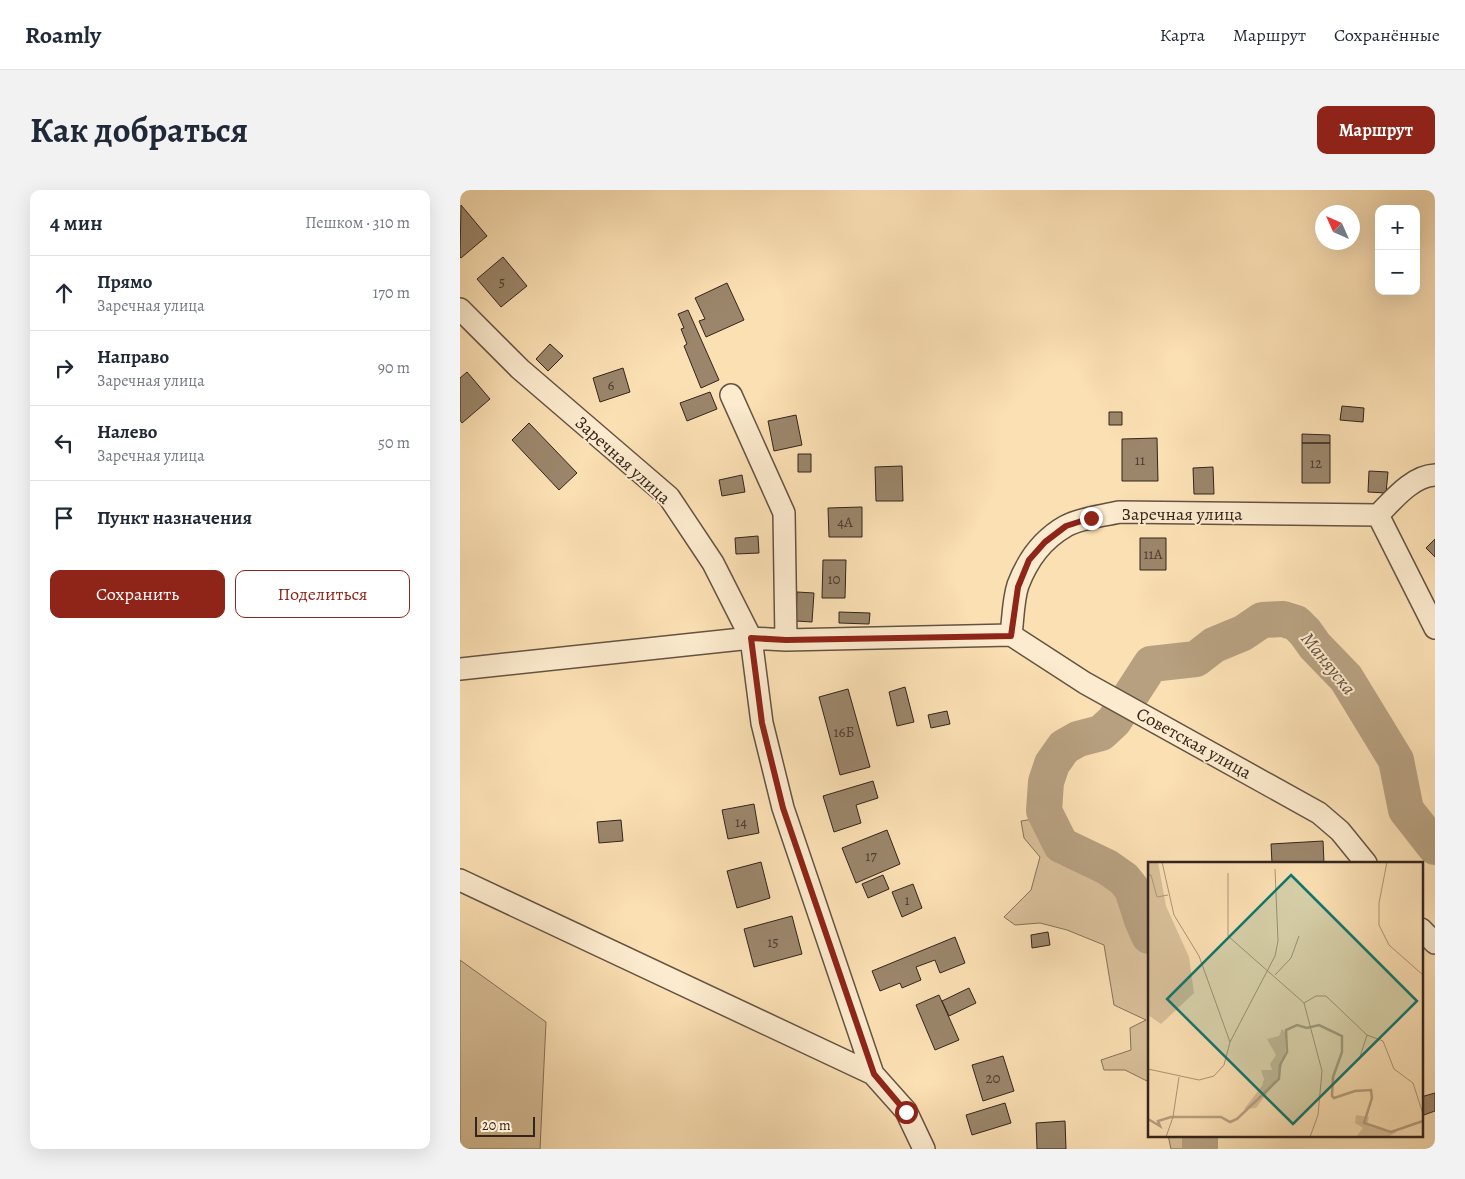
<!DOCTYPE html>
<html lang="ru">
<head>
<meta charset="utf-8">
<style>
	:root { --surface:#fff; --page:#f2f2f3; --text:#1f2937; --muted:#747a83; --line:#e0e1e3; --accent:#8f2418 }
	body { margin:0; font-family:Alegreya,serif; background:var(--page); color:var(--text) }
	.controls { position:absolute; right:15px; top:15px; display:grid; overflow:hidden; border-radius:10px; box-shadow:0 5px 20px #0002 }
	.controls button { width:45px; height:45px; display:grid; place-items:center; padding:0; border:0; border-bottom:1px solid var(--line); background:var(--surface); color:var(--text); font:25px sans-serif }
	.compass { position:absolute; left:855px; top:15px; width:45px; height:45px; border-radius:50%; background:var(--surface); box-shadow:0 5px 20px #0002; rotate:315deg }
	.scale { position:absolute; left:15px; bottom:12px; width:60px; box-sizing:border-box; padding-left:5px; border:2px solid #33241c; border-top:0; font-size:14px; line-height:18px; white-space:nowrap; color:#33241c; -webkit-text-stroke:4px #fcebce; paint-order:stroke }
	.stop { position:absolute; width:15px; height:15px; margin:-11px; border:4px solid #8f2418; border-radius:50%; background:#fff }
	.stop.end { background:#8f2418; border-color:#fff; box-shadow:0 1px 5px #0008 }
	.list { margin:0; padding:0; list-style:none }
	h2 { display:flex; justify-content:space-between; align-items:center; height:65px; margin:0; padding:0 20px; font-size:21px }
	h2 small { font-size:16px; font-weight:400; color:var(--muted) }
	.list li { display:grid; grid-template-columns:32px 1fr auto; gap:15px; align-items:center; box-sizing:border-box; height:75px; padding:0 20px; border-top:1px solid var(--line) }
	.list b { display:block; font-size:19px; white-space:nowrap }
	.list p { margin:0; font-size:16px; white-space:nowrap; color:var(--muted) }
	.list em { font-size:16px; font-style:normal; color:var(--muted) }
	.actions { display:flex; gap:10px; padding:15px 20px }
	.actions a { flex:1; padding:11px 0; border:1px solid var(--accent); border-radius:10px; text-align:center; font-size:18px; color:var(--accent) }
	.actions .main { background:var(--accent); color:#fff }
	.icon { flex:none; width:28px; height:28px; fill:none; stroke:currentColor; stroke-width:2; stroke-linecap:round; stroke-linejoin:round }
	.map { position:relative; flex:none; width:975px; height:959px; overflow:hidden; border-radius:10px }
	header { display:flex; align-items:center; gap:30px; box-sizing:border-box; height:70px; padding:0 25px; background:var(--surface); border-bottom:1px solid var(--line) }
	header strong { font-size:24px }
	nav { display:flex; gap:28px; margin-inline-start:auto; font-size:18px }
	.intro { display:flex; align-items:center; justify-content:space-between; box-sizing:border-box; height:120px; padding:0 30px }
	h1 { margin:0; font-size:35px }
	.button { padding:12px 22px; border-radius:10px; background:var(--accent); color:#fff; font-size:18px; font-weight:700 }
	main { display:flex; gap:30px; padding:0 30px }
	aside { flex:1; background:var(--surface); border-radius:10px; box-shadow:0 5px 20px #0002 }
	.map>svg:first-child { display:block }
	.green { fill:#d9c09a; stroke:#86725b }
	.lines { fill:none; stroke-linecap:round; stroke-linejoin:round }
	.river { stroke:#b7a080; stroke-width:36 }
	.building { fill:#9b866b; stroke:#33241c }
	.minor-casing { stroke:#655342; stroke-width:24 }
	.minor { stroke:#fcebce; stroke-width:21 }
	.route { stroke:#8f2418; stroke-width:6 }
	.labels { text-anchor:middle; stroke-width:4; stroke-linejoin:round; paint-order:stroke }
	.number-label { font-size:15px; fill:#4d3c30 }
	.street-label { font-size:18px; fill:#33241c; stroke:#fcebce }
	.water-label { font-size:19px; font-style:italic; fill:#614f3f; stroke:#fcebce }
	.inset-river { fill:none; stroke:#b7a080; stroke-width:2.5 }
	.inset-road { fill:none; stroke:#ab9577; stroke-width:1 }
	.view { fill:#0f766e; fill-opacity:0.15; stroke:#0f766e; stroke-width:2.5 }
	.inset-edge { fill:none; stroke:#33241c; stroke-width:2.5 }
</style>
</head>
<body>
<header>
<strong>Roamly</strong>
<nav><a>Карта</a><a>Маршрут</a><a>Сохранённые</a></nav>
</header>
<div class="intro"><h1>Как добраться</h1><a class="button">Маршрут</a></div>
<main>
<aside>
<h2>4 мин<small>Пешком · 310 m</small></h2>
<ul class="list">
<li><svg class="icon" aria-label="ahead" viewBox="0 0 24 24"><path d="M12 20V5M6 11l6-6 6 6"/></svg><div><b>Прямо</b><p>Заречная улица</p></div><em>170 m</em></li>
<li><svg class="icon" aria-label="right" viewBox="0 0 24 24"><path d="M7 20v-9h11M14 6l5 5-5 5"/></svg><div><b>Направо</b><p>Заречная улица</p></div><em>90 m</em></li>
<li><svg class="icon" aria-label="left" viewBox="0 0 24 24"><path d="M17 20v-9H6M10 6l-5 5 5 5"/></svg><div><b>Налево</b><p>Заречная улица</p></div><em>50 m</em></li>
<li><svg class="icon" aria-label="arrive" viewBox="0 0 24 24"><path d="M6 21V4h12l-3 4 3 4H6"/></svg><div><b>Пункт назначения</b></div></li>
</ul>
<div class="actions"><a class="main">Сохранить</a><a>Поделиться</a></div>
</aside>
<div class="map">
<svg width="975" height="959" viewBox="0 0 975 959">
	<rect width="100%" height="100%" fill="#fbe0b4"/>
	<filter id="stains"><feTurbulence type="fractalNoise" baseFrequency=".004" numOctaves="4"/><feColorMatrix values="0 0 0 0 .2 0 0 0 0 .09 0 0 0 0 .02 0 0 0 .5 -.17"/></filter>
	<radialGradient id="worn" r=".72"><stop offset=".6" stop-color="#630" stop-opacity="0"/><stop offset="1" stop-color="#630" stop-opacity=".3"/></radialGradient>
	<path class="green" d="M580,628l7,2 16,35 10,6 38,19 18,20 20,37v145l-24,-12h-21l-3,-10 30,-10 -1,-22 16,-8 -32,-15 -10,-60 -37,-15 -27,-7 -25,2 -11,-8 27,-27 9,-33 -16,-19 -3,-17z
		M0,770l86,62 -6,127h-80z
		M708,945h42l2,14h-41z"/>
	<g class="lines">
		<path class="river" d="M689,746l-7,-16 -10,-31 -8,-10 -17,-12 -46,-22 -17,-34 2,-29 6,-18 12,-17 14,-8 23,-6 13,-12 37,-57 45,-5 18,-14 29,-12 19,-13 21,-1 13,4 9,9 10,14 31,32 50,82 10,50 29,37
			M740,945v14"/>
	</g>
	<path class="building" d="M1,15l26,31 -26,22 -1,-1z
		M43,67l24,29 -26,21 -24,-28z
		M267,93l17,37 -38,17 -7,-16 6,-2 -10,-21z
		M228,120l31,70 -18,8 -17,-42 3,-2 -6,-15 3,-1 -6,-14z
		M90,154l13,12 -15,15 -12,-12z
		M163,178l7,24 -30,10 -7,-24z
		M7,182l23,27 -28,24 -2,-3v-42z
		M250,202l7,17 -30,12 -7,-18z
		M882,216l22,2 -1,14 -23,-2z
		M649,222h13v13h-13z
		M336,225l6,30 -28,6 -6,-30z
		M69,233l48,50 -18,17 -47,-50z
		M842,244l28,1v8h-28z
		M697,248l1,43h-36v-42z
		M842,253h28v40h-28z
		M338,264h13v18h-13z
		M442,276l1,35h-27l-1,-34z
		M753,277l1,27h-20l-1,-26z
		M909,281l19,1 -2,21 -18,-1z
		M282,285l3,17 -23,4 -3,-16z
		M402,317v30h-33l-1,-29z
		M298,346l1,17 -23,1 -1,-16z
		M680,348h26v32h-26z
		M975,349v18l-9,-9z
		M363,370h23l-1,38h-23z
		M337,402l17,1 -2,29 -16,-1z
		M379,422l31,1 -1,11 -30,-1z
		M445,497l9,35 -17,4 -8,-34z
		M388,499l22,78 -30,8 -21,-78z
		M487,521l3,13 -19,4 -3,-13z
		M413,591l5,17 -22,7 5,18 -27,9 -11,-36z
		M294,614l5,29 -31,6 -6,-29z
		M161,630l2,21 -24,2 -2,-21z
		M427,640l13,34 -44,19 -14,-35z
		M863,651l1,22h-52l-1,-19z
		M301,672l9,36 -33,10 -10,-37z
		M423,685l6,14 -21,9 -6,-14z
		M453,694l9,24 -20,9 -10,-25z
		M332,726l10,38 -48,13 -10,-38z
		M588,742l2,13 -18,3 -1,-13z
		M495,747l10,26 -25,10 -5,-13 -19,7 5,13 -19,8 -2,-5 -20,8 -8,-20z
		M509,798l7,15 -27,13 -7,-15z
		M479,805l20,45 -24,10 -19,-45z
		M543,866l11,35 -31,10 -11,-36z
		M975,903v18l-14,5v-19z
		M545,913l6,20 -39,12 -6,-20z
		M605,931l1,28h-29l-1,-26z"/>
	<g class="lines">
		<g class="minor-casing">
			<path id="minor" d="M0,119l60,60 149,128 44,66 38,75 11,85 21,85 90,266 33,37 18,38
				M271,205l53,118 2,127
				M918,325l57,113
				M551,445l74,48 234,130 21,18 26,32
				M0,479l291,-31 35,2 225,-5c2,-15 2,-35 7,-50 9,-24 25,-46 48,-59 15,-8 36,-10 53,-14l259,3c15,-15 34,-39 57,-40
				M0,690l413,194
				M961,739l14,14"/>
		</g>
		<use href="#minor" class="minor"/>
	</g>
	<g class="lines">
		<path class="route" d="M446,922l-32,-38 -91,-266 -21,-85 -11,-85 35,2 225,-4 7,-49 11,-27 16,-18 21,-16 25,-8"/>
	</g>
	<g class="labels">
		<g class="number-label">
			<text x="42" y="97">5</text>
			<text x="151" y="200">6</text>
			<text x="680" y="275">11</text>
			<text x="856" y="278">12</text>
			<text x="385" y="337">4А</text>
			<text x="693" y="369">11А</text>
			<text x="374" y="394">10</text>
			<text x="384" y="547">16Б</text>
			<text x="281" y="637">14</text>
			<text x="411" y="671">17</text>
			<text x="447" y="715">1</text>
			<text x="313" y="757">15</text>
			<text x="533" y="893">20</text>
		</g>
		<g class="street-label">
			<text transform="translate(163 270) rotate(42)" y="6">Заречная улица</text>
			<text x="722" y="330">Заречная улица</text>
			<text transform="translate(734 553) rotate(29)" y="6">Советская улица</text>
		</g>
		<g class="water-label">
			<text transform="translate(869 473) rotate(51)" y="7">Маняуска</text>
		</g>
	</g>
	<g transform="translate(688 672)">
		<rect width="275" height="275" fill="#fbe0b4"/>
		<path d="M0,0h10l8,44 23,51 5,36 -33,31 -13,-9zM134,167l3,3v21l-6,24 -23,31 -12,1 18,-23 2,-7 -3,-9h11l-2,-6 6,-9 -9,-16 12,-3zM208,253l13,2 -2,8 4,2 26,5 -9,5h-32l7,-9 -8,-5z" fill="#d9c09a"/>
		<path class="inset-river" d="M0,257l12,7 -2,-5 13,-4h50l9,5 7,-3 42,-40 1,-14 7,-13 -1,-22 11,-5 10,3 12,-3 23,11v16l-9,25 -1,19 2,2 21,-7 16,-1 1,8 -8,25 27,9 32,-11"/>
		<path class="inset-road" d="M14,0l12,53 25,41 31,86M239,0l-8,41v22l10,20 34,30M80,11v63l76,67 12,-7h10l41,39 16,6 11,28 19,14 10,31M0,13h3l6,22 11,-2M127,113l16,-17 8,-22M156,141l18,68 -4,44 -8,22M211,198l8,-25M0,207l51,11 15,-4 10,-11 6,-23 45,-86 3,-15 -3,-72M18,275l7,-20 6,-40"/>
		<path class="view" d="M143,13l126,126 -124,123 -126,-125z"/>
		<rect width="275" height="275" class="inset-edge"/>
	</g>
	<rect width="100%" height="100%" filter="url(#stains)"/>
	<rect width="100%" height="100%" fill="url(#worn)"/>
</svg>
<div class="controls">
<button>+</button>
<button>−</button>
</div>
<svg class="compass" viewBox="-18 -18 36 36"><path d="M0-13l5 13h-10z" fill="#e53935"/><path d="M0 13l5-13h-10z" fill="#747a83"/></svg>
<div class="scale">20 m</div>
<div class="stop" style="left:446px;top:922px"></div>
<div class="stop end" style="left:631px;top:328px"></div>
</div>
</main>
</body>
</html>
